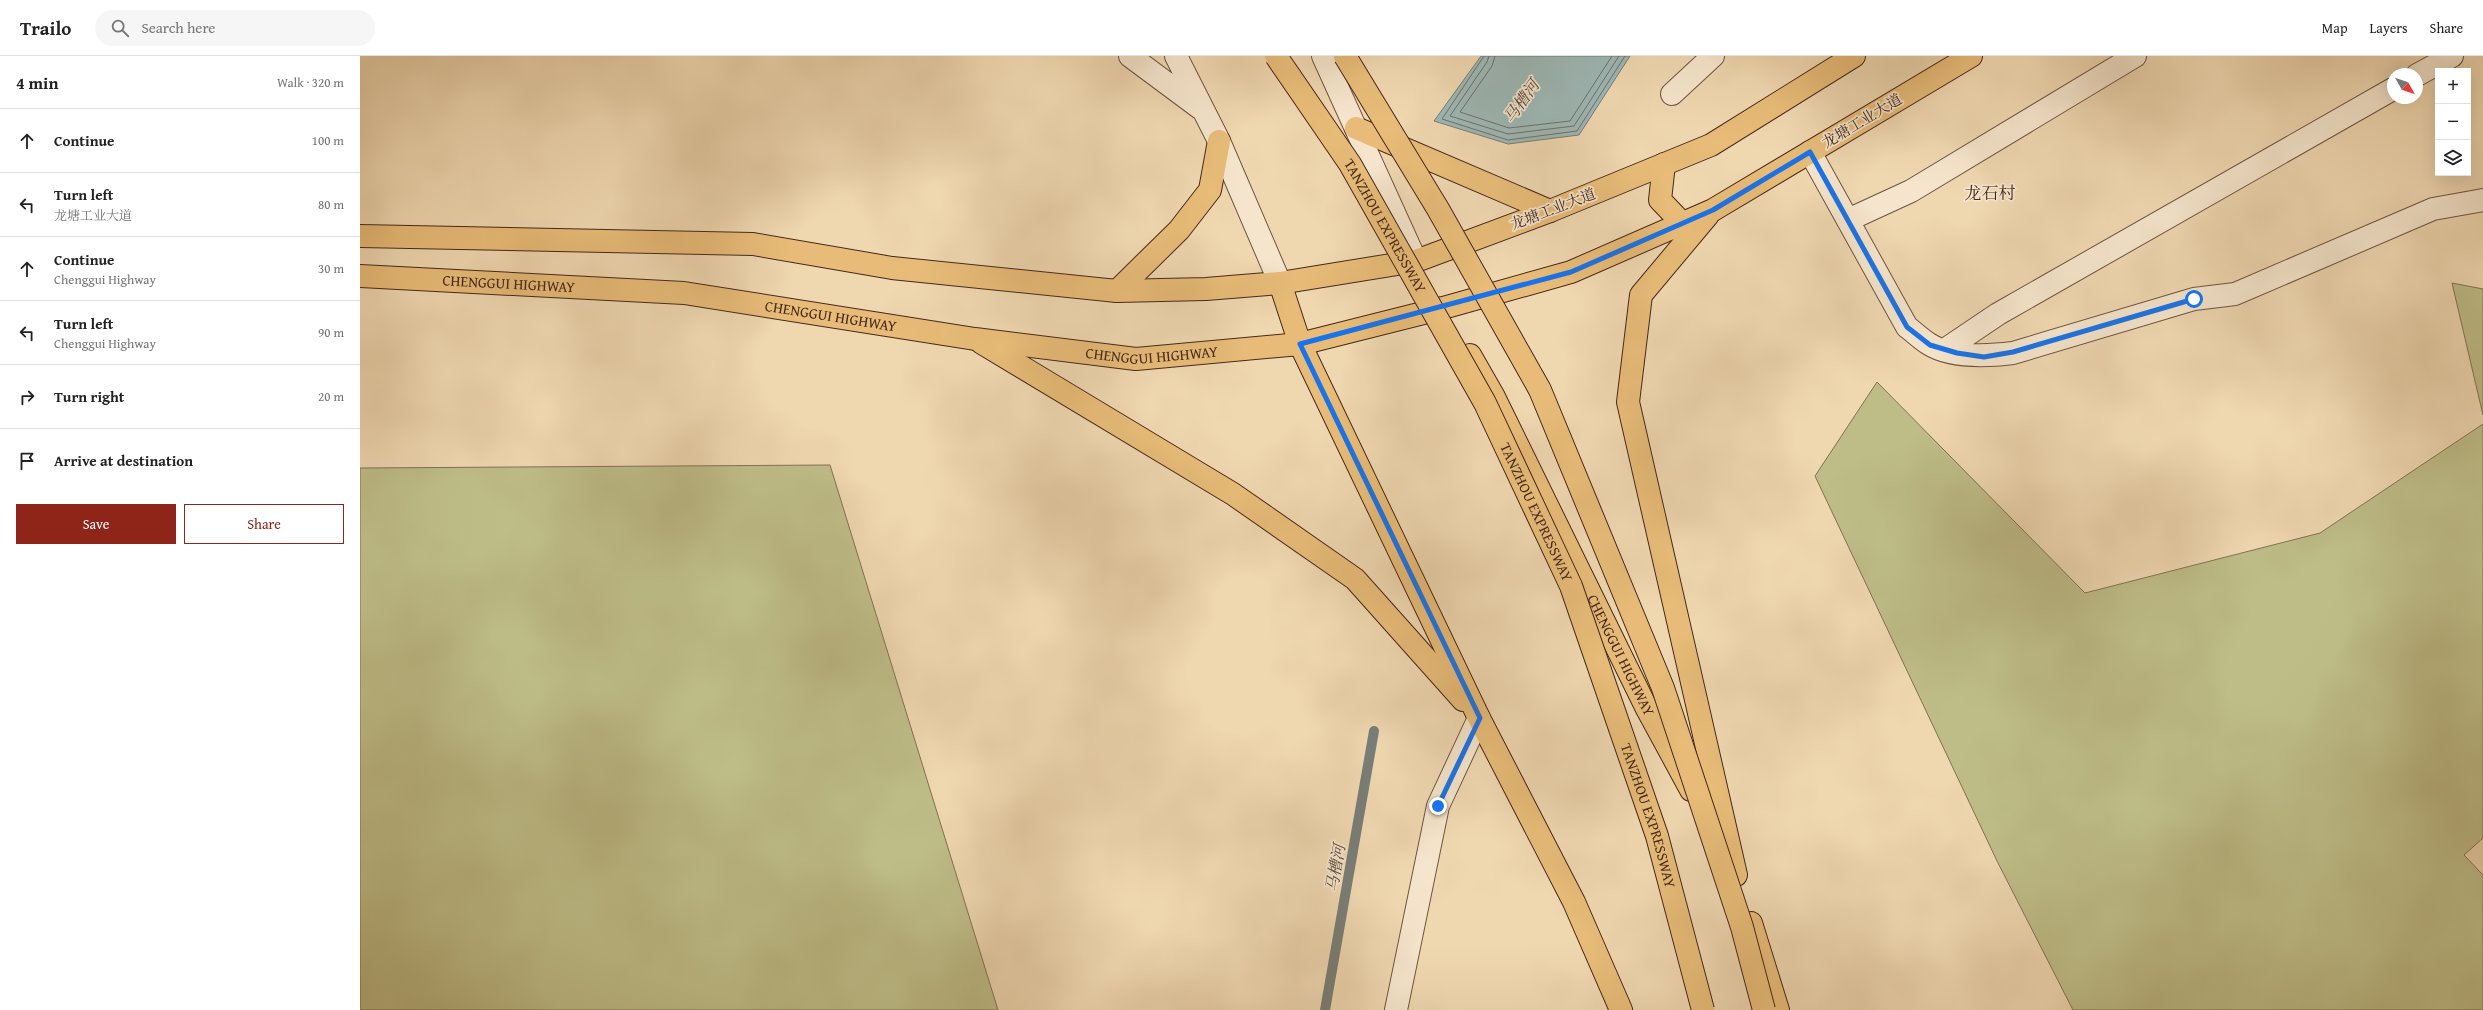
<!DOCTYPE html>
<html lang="en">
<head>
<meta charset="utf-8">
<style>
	:root { --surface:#fff; --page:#f6f6f6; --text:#222; --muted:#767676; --line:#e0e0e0; --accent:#8f2418 }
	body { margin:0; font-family:"Gentium Book Plus","Noto Serif SC",serif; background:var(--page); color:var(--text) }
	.controls { position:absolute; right:12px; top:12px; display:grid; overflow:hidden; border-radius:0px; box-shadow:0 4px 16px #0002 }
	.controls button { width:36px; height:36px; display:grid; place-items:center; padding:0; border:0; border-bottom:1px solid var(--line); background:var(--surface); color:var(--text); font:20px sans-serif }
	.compass { position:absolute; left:2027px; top:12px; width:36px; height:36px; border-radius:50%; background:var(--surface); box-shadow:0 4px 16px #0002; rotate:130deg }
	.stop { position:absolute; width:12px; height:12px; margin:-9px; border:3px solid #1a73e8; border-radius:50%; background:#fff }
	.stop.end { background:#1a73e8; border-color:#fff; box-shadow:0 1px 4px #0008 }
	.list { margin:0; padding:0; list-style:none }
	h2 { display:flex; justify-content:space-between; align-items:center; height:52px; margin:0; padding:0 16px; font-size:17px }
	h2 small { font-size:13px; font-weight:400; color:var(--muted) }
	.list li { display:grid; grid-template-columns:26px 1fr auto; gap:12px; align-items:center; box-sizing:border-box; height:64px; padding:0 16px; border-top:1px solid var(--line) }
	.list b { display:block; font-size:15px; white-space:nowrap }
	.list p { margin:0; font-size:13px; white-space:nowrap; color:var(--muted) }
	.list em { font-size:13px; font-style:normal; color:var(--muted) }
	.actions { display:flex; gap:8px; padding:12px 16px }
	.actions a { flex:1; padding:9px 0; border:1px solid var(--accent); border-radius:0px; text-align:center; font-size:14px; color:var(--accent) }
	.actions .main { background:var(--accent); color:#fff }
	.icon { flex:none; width:22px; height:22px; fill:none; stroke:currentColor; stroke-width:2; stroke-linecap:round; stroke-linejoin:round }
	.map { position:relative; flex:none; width:2123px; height:954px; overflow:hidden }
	header { display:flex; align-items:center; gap:24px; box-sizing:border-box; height:56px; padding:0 20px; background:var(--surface); border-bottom:1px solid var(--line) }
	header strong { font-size:19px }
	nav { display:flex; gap:22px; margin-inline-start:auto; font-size:14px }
	.search { width:280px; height:36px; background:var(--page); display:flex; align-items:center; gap:10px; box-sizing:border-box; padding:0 14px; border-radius:22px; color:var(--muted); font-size:15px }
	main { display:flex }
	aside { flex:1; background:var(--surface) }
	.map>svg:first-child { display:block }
	.green { fill:#bebd88; stroke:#817252 }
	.water { fill:#9db7b5; stroke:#797e78 }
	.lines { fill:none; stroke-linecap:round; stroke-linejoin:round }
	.shore { stroke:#707068; stroke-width:1 }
	.stream { stroke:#797e78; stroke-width:10 }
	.minor-casing { stroke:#6f5441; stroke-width:24 }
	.major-casing { stroke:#44281c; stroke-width:24 }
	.minor { stroke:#f5e5cc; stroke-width:22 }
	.major { stroke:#e8bc78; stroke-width:22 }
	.highway-bridge-casing { stroke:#44281c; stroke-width:24; stroke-linecap:butt }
	.highway-bridge { stroke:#e8bc78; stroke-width:22 }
	.route { stroke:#1a73e8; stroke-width:5 }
	.labels { text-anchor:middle; stroke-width:3.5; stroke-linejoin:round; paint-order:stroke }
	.street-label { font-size:15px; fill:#44281c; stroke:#f5e5cc }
	.water-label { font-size:16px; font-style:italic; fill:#5a4c42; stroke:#f5e5cc }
	.quarter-label { font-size:17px; fill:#44281c; stroke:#f5e5cc }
</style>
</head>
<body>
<header>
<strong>Trailo</strong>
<div class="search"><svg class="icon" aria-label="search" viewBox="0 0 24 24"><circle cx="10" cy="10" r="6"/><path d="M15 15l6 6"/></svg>Search here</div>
<nav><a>Map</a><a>Layers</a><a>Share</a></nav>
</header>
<main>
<aside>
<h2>4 min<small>Walk · 320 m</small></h2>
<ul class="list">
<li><svg class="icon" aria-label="ahead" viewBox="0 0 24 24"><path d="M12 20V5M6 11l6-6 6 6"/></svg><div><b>Continue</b></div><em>100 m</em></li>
<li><svg class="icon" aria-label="left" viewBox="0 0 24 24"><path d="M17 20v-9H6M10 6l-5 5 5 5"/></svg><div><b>Turn left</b><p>龙塘工业大道</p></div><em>80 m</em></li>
<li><svg class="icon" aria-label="ahead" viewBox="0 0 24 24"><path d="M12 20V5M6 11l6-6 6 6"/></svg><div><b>Continue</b><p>Chenggui Highway</p></div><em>30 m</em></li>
<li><svg class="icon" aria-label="left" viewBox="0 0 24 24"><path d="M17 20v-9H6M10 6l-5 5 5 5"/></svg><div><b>Turn left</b><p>Chenggui Highway</p></div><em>90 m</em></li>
<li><svg class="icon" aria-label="right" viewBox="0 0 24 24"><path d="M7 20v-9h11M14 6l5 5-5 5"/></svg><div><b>Turn right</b></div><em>20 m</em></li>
<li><svg class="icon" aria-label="arrive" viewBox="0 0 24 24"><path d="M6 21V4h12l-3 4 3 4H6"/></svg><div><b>Arrive at destination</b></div></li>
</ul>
<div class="actions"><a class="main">Save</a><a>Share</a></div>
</aside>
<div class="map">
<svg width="2123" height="954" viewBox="0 0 2123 954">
	<rect width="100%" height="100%" fill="#efd7b0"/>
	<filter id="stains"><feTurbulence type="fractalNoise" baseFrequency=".005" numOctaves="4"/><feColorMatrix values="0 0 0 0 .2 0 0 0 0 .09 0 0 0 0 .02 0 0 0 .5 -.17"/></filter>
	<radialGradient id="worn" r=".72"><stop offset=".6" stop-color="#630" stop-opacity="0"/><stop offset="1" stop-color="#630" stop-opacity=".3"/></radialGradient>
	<path class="green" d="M2092,227l31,6v126z
		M1517,326l208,211 235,-60 163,-109v414l-19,17 19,20v135h-410l-76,-149 -182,-385z
		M470,409l168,545h-638v-542z"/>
	<path class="water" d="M1121,0h149l-51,79 -71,9 -74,-23z"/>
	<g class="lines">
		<path class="shore" d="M1124,0l-42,63 66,21 69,-9 48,-75
			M1129,0l-2,6 -37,54 58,18 66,-8 45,-70
			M1135,0l-3,10 -32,46 49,16 61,-7 42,-65"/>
		<path class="stream" d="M965,954l49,-279"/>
		<g class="minor-casing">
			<path id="minor" d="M770,0l70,52
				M816,0l43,85 61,142
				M963,0l93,205
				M2057,19l35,-19
				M1312,38l41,-38
				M1450,96l97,175c7,5 14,12 22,17 22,14 59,12 84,9l181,-54 41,-5 198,-85 50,-9
				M1488,164l63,-29 224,-135
				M1586,293l52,-35 395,-225
				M1036,954l42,-204 41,-88"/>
		</g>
		<g class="major-casing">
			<g id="major">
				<path d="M996,72l194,83"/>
				<path d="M1304,108l-4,36 23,24"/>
				<path d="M1348,159l-67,80 -13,107 108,473"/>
				<path d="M0,180l393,8 139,24 225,23 89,-2 74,-6 136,-22 134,-50 161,-66 143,-89"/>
				<path id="s1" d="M0,220l324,17 291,46 161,20 164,-15 143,-36 128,-36 142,-62 258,-154"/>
				<path d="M920,227l20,61 179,374 95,184 47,108"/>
				<path d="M757,235l62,-61 31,-40 9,-49"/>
				<path d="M622,287l251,151 122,85 108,121"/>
				<path id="s2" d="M1110,299l24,42 152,310 45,83"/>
				<path d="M1391,867l27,87"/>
			</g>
		</g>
		<use href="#minor" class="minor"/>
		<use href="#major" class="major"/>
		<g class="highway-bridge-casing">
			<g id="highway-bridge">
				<path id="s3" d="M916,0l74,108 135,239 86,183 86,250 46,174"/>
				<path d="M985,0l93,153 102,181 123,298 79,239 22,83"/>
			</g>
		</g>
		<use href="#highway-bridge" class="highway-bridge"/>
	</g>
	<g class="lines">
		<path class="route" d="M1078,750l42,-88 -180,-374 271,-72 142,-62 97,-58 97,175 23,18 27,8 27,4 29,-5 181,-53"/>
	</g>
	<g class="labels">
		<g class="street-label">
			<text transform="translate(1502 65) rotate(-31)" y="5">龙塘工业大道</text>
			<text transform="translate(1193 153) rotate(-21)" y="5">龙塘工业大道</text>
			<text dy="5" stroke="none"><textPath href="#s3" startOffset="202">TANZHOU EXPRESSWAY</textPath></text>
			<text dy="5" stroke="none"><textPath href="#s1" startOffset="149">CHENGGUI HIGHWAY</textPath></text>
			<text dy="5" stroke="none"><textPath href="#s1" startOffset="473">CHENGGUI HIGHWAY</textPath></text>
			<text dy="5" stroke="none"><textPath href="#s1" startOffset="797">CHENGGUI HIGHWAY</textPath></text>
			<text dy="5" stroke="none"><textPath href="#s3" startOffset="526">TANZHOU EXPRESSWAY</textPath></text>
			<text dy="5" stroke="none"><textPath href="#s2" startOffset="336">CHENGGUI HIGHWAY</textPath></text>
			<text dy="5" stroke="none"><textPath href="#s3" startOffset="850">TANZHOU EXPRESSWAY</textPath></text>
		</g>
		<g class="water-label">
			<text transform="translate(1161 45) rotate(-54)" y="6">马槽河</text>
			<text transform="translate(975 812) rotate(-80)" y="6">马槽河</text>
		</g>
		<g class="quarter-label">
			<text x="1630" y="143">龙石村</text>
		</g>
	</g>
	<rect width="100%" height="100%" filter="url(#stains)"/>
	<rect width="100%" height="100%" fill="url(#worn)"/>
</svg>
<div class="controls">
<button>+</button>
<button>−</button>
<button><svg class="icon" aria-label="layers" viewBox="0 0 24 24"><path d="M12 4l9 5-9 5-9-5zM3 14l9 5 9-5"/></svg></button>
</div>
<svg class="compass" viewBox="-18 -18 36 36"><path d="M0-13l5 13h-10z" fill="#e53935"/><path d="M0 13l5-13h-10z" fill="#767676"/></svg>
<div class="stop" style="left:1834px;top:243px"></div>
<div class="stop end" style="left:1078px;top:750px"></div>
</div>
</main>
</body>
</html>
